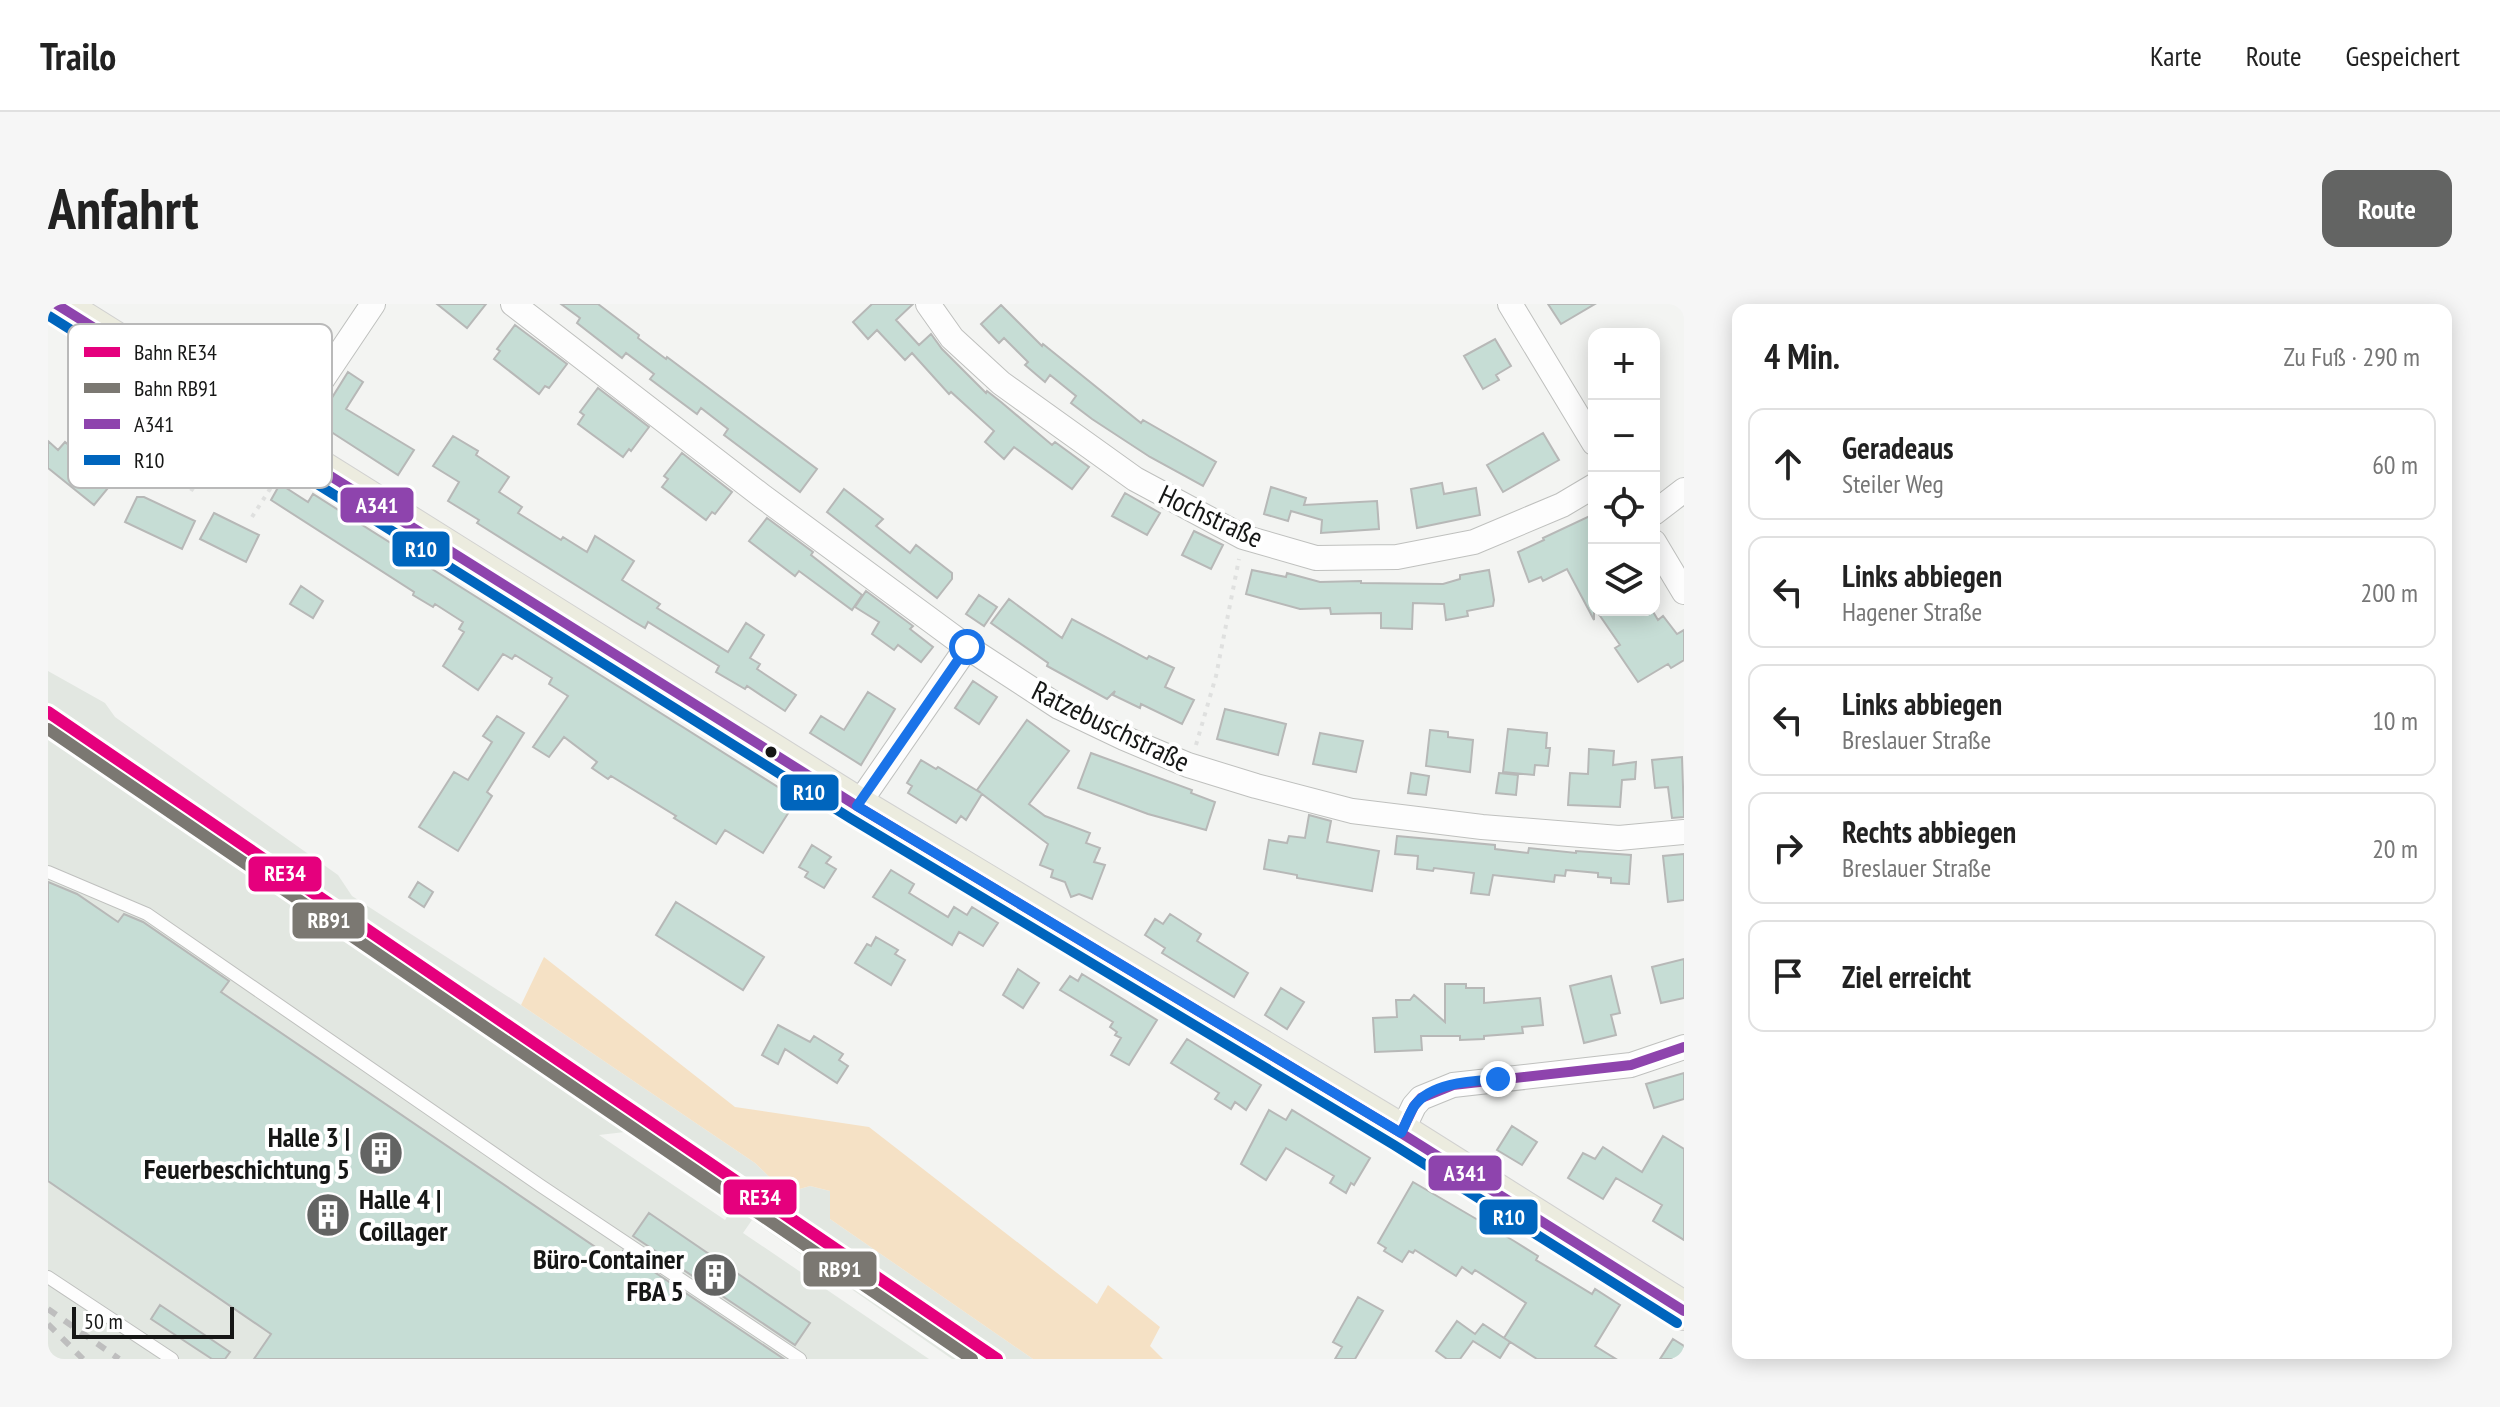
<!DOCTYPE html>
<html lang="de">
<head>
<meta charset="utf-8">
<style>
	:root { --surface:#fff; --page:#f6f6f6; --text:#222; --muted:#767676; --line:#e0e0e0; --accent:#636463 }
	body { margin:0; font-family:"PT Sans Narrow",sans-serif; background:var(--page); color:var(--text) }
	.controls { position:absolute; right:24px; top:24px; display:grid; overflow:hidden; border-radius:16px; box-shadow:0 4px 20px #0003 }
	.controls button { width:72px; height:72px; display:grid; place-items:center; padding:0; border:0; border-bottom:2px solid var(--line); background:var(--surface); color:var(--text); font:40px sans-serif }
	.scale { position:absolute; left:24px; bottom:20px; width:162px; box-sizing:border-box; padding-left:8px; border:4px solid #161716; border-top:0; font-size:22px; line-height:28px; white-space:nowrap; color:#161716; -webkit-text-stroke:6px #fff; paint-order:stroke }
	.stop { position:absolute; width:24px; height:24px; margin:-18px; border:6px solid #1a73e8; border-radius:50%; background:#fff }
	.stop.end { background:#1a73e8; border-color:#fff; box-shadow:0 2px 8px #0008 }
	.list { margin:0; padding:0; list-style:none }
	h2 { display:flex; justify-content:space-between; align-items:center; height:104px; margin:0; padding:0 32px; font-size:34px }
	h2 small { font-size:26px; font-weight:400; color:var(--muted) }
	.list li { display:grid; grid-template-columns:52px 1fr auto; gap:24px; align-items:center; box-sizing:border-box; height:112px; margin:0 16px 16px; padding:0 16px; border:2px solid var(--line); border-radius:16px }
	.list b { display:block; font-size:30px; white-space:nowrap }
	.list p { margin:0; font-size:26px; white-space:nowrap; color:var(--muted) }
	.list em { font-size:26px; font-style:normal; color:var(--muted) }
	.icon { flex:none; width:44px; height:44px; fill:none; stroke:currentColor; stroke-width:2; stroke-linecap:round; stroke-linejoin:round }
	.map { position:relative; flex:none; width:1636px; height:1055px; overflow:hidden; border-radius:16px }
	header { display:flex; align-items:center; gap:48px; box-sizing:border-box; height:112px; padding:0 40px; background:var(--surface); border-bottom:2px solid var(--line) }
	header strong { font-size:38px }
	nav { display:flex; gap:44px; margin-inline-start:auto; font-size:28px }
	.intro { display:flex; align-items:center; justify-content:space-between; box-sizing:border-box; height:192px; padding:0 48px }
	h1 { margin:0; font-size:56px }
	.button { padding:20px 36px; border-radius:16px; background:var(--accent); color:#fff; font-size:28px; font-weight:700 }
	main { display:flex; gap:48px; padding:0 48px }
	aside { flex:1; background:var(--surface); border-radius:16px; box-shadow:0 4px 20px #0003 }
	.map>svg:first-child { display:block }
	.built { fill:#e2e7e1; fill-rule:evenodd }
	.green { fill:#f5e1c5 }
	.building { fill:#c6ddd5; stroke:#b7b8b7; stroke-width:2 }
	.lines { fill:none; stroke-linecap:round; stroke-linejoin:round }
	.service-casing { stroke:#bfc0be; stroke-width:14 }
	.minor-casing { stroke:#bfc0be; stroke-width:26 }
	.primary-casing { stroke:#d1d1d0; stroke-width:40 }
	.path { stroke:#dfe0df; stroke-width:4; stroke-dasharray:4 6; stroke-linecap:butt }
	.service { stroke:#fdfdfd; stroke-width:12 }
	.minor { stroke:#fdfdfd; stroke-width:24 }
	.primary { stroke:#ececdf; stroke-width:38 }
	.rail { stroke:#bebebe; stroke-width:6; stroke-dasharray:10 10; stroke-linecap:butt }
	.bus-1-casing { stroke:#fff; stroke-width:16 }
	.bus-2-casing { stroke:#fff; stroke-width:16 }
	.bus-1 { stroke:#8e44ad; stroke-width:10 }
	.bus-2 { stroke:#0065bd; stroke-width:10 }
	.rail-1-casing { stroke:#fff; stroke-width:18 }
	.rail-2-casing { stroke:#fff; stroke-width:18 }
	.rail-1 { stroke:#e5007d; stroke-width:12 }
	.rail-2 { stroke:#7b7872; stroke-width:12 }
	.route { stroke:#1a73e8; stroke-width:10 }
	.bus-dot { fill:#161716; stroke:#fff; stroke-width:3 }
	.labels { text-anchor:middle; stroke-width:8; stroke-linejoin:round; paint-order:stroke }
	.street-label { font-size:28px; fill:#161716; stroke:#fff }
	.poi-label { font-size:28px; font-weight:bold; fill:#161716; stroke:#fff; text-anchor:end }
	.key { fill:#fff; stroke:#b9b9b9; stroke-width:2 }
	.key-label { font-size:22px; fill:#161716 }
	.line-badge { stroke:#fff; stroke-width:3 }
	.badge-label { font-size:22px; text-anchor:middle; font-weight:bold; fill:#fff }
</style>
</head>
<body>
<header>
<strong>Trailo</strong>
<nav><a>Karte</a><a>Route</a><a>Gespeichert</a></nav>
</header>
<div class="intro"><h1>Anfahrt</h1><a class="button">Route</a></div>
<main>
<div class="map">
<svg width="1636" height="1055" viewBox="0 0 1636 1055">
	<rect width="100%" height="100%" fill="#f3f4f2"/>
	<path class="built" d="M0,367l57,32 10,14 223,158 14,21 169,109 234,158 31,30 24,-7 20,5v28l203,140h-81l-200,-139 -9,13 186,126h-881zM577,828l108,75 -8,13 -126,-85z"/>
	<path class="green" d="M496,653l191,150 134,20 228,177 11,-19 52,42 -10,19 13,13h-130l-203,-140v-28l-20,-5 -24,7 -31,-30 -234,-158z"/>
	<path class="building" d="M389,0h49l-19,24z
		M513,0h37l41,31 -1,3 28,21 1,-2 150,112 -17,23 -76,-57 4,-6 -27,-21 -4,6 -47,-35 4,-5 -28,-21 -4,5 -45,-35 3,-5z
		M824,0h41l-17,16 23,25 12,-11 11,15 44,44 1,-2 14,11 51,43 3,-3 34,25 -17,22 -58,-42 -10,12 -19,-17 9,-11 -43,-39 -2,2 -37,-41 -7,7 -28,-30 -9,9 -15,-17z
		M1500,0h47l-34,20z
		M953,1l41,41 1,-2 98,79 2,-3 73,42 -13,24 -53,-29 -58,-38 -21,-16 5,-7 -26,-21 -5,7 -20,-17 3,-3 -24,-24 -5,5 -18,-19z
		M467,21l52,39 -18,24 -4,-2 -6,8 -45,-35 6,-8 -3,-2z
		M1447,35l16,27 -15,9 3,5 -16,9 -19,-33z
		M300,68l15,10 -17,27 68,41 -16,25 -76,-49 3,-6 -5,-3z
		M550,84l51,39 -18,24 -2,-2 -6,8 -45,-33 6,-9 -4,-3z
		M1495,129l16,27 -56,32 -16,-27z
		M405,132l25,15 -2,4 33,22 -10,15 23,15 -4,6 43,27 2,-3 24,15 8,-16 39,25 -12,19 38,24 -3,4 71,44 18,-29 18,12 -14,23 10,6 -3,5 39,26 -11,16 -38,-25 -2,3 -29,-17 3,-6 -71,-44 -3,6 -12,-7 -156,-98 2,-3 -31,-19 11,-19 -26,-16z
		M0,137l10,9 7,-8 48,40 -19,23 -46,-37z
		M634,149l50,39 -17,22 -3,-2 -6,8 -44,-33 6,-8 -4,-3z
		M1394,179l2,11 32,-6 4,27 -63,13 -6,-39z
		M232,180l28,18 5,-8 484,305 -34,54 -38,-23 -9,14 -42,-26 2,-2 -65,-40 -3,3 -16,-11 5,-6 -33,-25 -15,20 -16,-10 35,-51 -19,-12 3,-6 -37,-23 -3,4 -9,-5 -25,36 -25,-17 -10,-7 21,-34 -5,-3 4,-7 -28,-18 -2,3 -20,-12 1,-3 -143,-92z
		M1223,183l35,11 -2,7 73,-4 2,28 -58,4 1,-13 -31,-9 -3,10 -24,-7z
		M796,185l39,30 -7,7 34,27 6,-8 36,28v6l-15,19 -110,-86z
		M1077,189l35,20 -13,22 -35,-19z
		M89,193h7l51,24 -13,28 -57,-27z
		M166,209l45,22 -13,27 -46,-23z
		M1546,210v106l-27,-51 -24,12 -2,-4 -12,5 -11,-30 26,-12 -1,-2z
		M719,214l46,34 -2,3 51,40 -10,15 -53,-39 -4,5 -46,-35z
		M1146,227l29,14 -12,24 -29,-14z
		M1204,266l34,7 1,-4 33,9 41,-1v2l82,1 17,-5v-4l29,-5 5,30 -1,6 -26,5 1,5 -22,4 -2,-16 -31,-1 -1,26 -31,-1v-15l-50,1 -1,-6 -30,1 -54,-15z
		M253,282l22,15 -10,17 -23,-14z
		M818,287l47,35 -3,3 23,18 -12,15 -23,-17 -4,5 -22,-16 7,-12 -24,-15z
		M931,291l18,12 -13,19 -18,-12z
		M961,295l53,39 10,-19 75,40 2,-3 25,12 -9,19 29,13 -12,24 -41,-20 -1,4 -27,-13 2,-4 -8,8 -60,-33 1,-3 -57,-40z
		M1548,306h56l6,10 5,-4 14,18 7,-4v30l-13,8 -3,-4 -30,18 -23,-34 5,-3z
		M925,377l24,16 -18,27 -24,-16z
		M820,388l27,17 -34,56 -51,-32 11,-17 23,14z
		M1177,405l61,15 -8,31 -61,-16z
		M449,412l27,17 -37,59 5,4 -34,55 -39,-24 35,-55 14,8 24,-38 -9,-6z
		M979,416l42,31 -40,53 16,12 45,17 -4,10 14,5 -6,14 11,3 -13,34 -13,-5 -8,3 -6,-15 -14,-5 2,-7 -13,-5 8,-21 -66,-50 -16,26 -5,-4 -5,7 -48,-30 4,-7 -5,-3 14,-23 15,9 2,-2 43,26 -4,-3z
		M1460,425l39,4 -1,15h4l-2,18 -13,-1 -1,10 -31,-3z
		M1382,426l18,2v5l25,3 -3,32 -44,-6z
		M1272,429l43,8 -7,31 -43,-8z
		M1541,445l25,2 -1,14 23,-3 -1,17 -13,1 -2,27 -52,-2 2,-32 18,1z
		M1043,449l101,37 -1,3 24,9 -9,28 -58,-16 -70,-26z
		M1634,453l2,60 -12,1 -4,-31 -13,1 -3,-28z
		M1363,469l18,3 -3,19 -18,-2z
		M1451,469l19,2 -2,20 -20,-2z
		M1261,511l22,6 -4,21 52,9 -7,40 -75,-13v-3l-33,-6 5,-29 18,3 2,-7 16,2z
		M1349,532l98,9v4l33,4 1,-5 47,5v-2l55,4 -2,29 -18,-1v-5l-13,-1v-4l-32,-3 -1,6 -10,-1 -1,7 -61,-7 -4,20 -18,-2 3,-20 -40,-5 -1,3 -16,-2 1,-13 -23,-2z
		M764,541l19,12 -5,6 10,6 -12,19 -19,-11 3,-5 -9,-5z
		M1636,550v46l-16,2 -5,-46z
		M843,566l23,14 -5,9 39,24 6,-10 13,8 5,-8 26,16 -15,23 -24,-14 -7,13 -79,-48z
		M0,578l29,12 41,28 6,-8 19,8 86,59 -8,11 395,269 7,-10 161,108h-530l17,-25 -223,-153z
		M370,578l15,10 -9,15 -15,-10z
		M628,598l88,55 -21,33 -87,-55z
		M1122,610l31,20 -4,7 51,32 -14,24 -72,-44 3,-5 -20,-13 10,-16 8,5z
		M828,633l22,13 -3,4 10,6 -14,25 -36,-22 12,-19 4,2z
		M1636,655v39l-23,5 -9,-36z
		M970,665l21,14 -16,25 -20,-13z
		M1034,670l75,46 -28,45 -18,-10 10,-17 -6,-3 2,-3 -7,-5 3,-5 -53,-32 10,-14 8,5z
		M1563,672l9,37 -9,2 5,20 -32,8 -14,-57z
		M1397,680h21v4h18v15l56,-5 3,27 -21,2 1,6 -39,3v3l-24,1v-4h-39l1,14 -47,2 -2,-34 24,-1 -1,-17h14l4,-5 31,27z
		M1233,684l23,14 -17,27 -22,-14z
		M730,721l32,17 4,-6 29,18 -4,6 9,6 -11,17 -52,-34 -7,15 -16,-9z
		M1139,735l74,46 -15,25 -11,-8 -4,7 -16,-10 4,-6 -48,-30z
		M1636,769v26l-30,9 -8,-24z
		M1221,806l17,10 6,-10 78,48 -16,27 -3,-2 -5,10 -16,-10 4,-7 -48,-28 -20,32 -25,-16z
		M1464,822l25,16 -15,23 -25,-15z
		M1615,832l21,13v91l-31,-19 9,-16 -46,-27 -13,21 -35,-21 15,-25 12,6 8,-12 39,25z
		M1365,878l101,59 24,15 -2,4 56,34 3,-5 25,16 -25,41 21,13h-79l-33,-21 22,-35 -51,-33 -3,4 -10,-7 -6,9 -41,-26 -2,3 -4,-2 -7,11 -18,-11 2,-3 -8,-5z
		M601,909l161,110 -15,22 -162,-109z
		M1310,993l25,14 -28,48h-20l7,-12 -9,-5z
		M112,1001l70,47 -5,7h-13l-61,-40z
		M1409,1017l18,13 8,-10 27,18 -10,16 -27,-17 -13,18h-13l-11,-8z
		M1625,1035l11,7v13h-24z"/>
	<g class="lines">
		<g class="service-casing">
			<path id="service" d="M0,568l99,42 394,272 259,173
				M0,973l124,82"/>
		</g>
		<g class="minor-casing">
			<path id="minor" d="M465,0l249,192 205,151 92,60 65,31 64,27 68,21 96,25 130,16 137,11 65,-6
				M880,0l24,34 49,45 134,96 108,58 73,21 81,-1 77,-15 88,-37 32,-19
				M1462,0l84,139
				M231,140l94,-140
				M1606,209l30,-23
				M1606,238l30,50
				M809,502l110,-159
				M1353,829l13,-27 7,-8 32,-13 178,-20 53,-18"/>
		</g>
		<g class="primary-casing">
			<path id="primary" d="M8,0l801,502 544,327 283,178"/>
		</g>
		<path class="path" d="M143,187l32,-49
			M204,213l27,-42
			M1148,441l20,-69 23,-117"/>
		<use href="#service" class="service"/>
		<use href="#minor" class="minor"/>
		<use href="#primary" class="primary"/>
		<path class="rail" d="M0,1005l71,50
			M0,1020l35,35"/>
		<g class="bus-1-casing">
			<path id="bus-1" d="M8,0l801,502 544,327 283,178
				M1353,829l13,-27 7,-8 32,-13 178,-20 53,-18"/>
		</g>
		<g class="bus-2-casing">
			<path id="bus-2" d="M1,12l801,502 544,327 283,178"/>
		</g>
		<use href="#bus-1" class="bus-1"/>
		<use href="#bus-2" class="bus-2"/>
		<g class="rail-1-casing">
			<path id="rail-1" d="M0,408l949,647"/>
		</g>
		<g class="rail-2-casing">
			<path id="rail-2" d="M0,425l924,630"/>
		</g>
		<use href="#rail-1" class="rail-1"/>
		<use href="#rail-2" class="rail-2"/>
	</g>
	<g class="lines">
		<path class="route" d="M919,343l-110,159 544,327c5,-9 8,-20 14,-28 17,-23 58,-24 83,-26"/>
	</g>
	<defs>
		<g id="building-disc" transform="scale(2.3)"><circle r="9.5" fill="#636463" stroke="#fff"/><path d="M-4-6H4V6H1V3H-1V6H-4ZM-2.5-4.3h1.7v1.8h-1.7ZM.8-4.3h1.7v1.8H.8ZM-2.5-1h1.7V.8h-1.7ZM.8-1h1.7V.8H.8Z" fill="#fff"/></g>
	</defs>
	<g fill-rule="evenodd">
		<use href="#building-disc" x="333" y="849"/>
		<use href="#building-disc" x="280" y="911"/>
		<use href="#building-disc" x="667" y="971"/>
	</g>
	<circle class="bus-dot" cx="723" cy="448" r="7"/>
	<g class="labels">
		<g class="street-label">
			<text transform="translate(1163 212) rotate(25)" y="10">Hochstraße</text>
			<text transform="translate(1063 422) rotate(26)" y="10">Ratzebuschstraße</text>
		</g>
		<g class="poi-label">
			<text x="302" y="843">Halle 3 |<tspan x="302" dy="32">Feuerbeschichtung 5</tspan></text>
			<text x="311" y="905" text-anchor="start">Halle 4 |<tspan x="311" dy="32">Coillager</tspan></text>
			<text x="636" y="965">Büro-Container<tspan x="636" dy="32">FBA 5</tspan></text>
		</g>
	</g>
	<rect x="20" y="20" width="264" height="164" rx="12" class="key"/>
	<rect x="36" y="43" width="36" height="10" fill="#e5007d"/>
	<rect x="36" y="79" width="36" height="10" fill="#7b7872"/>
	<rect x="36" y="115" width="36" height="10" fill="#8e44ad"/>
	<rect x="36" y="151" width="36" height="10" fill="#0065bd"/>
	<g class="key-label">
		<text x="86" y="56">Bahn RE34</text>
		<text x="86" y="92">Bahn RB91</text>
		<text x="86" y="128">A341</text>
		<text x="86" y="164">R10</text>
	</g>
	<g class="line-badge">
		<rect x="291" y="182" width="76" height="38" rx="8" fill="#8e44ad"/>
		<rect x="343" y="226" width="60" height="38" rx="8" fill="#0065bd"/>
		<rect x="731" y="469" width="61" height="39" rx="8" fill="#0065bd"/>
		<rect x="199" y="551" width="76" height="38" rx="8" fill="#e5007d"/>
		<rect x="243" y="597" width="75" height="39" rx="8" fill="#7b7872"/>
		<rect x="1379" y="850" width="76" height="38" rx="8" fill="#8e44ad"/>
		<rect x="674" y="874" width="76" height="38" rx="8" fill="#e5007d"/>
		<rect x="1430" y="894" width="61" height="38" rx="8" fill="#0065bd"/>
		<rect x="754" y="946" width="76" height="38" rx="8" fill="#7b7872"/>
	</g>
	<g class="badge-label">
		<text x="329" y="209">A341</text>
		<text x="373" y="253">R10</text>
		<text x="761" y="496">R10</text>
		<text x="237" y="577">RE34</text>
		<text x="281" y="624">RB91</text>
		<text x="1417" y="877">A341</text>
		<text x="712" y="901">RE34</text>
		<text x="1461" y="921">R10</text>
		<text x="792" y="973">RB91</text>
	</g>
</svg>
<div class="controls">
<button>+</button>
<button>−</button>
<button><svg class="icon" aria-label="locate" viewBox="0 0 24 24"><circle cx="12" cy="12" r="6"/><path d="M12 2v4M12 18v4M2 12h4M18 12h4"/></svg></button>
<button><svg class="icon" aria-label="layers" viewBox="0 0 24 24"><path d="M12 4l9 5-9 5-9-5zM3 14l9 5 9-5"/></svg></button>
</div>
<div class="scale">50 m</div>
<div class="stop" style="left:919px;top:343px"></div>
<div class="stop end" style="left:1450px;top:775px"></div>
</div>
<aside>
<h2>4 Min.<small>Zu Fuß · 290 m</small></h2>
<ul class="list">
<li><svg class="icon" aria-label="ahead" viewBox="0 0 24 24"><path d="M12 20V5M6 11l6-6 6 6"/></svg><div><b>Geradeaus</b><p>Steiler Weg</p></div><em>60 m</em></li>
<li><svg class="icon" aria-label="left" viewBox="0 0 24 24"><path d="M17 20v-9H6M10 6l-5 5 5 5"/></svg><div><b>Links abbiegen</b><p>Hagener Straße</p></div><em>200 m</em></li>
<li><svg class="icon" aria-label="left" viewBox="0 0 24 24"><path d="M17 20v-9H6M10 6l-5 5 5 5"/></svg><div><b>Links abbiegen</b><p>Breslauer Straße</p></div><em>10 m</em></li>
<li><svg class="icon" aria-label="right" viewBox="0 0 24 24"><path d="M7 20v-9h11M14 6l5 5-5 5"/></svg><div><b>Rechts abbiegen</b><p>Breslauer Straße</p></div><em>20 m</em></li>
<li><svg class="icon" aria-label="arrive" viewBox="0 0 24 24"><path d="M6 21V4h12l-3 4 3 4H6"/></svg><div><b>Ziel erreicht</b></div></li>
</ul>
</aside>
</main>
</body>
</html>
